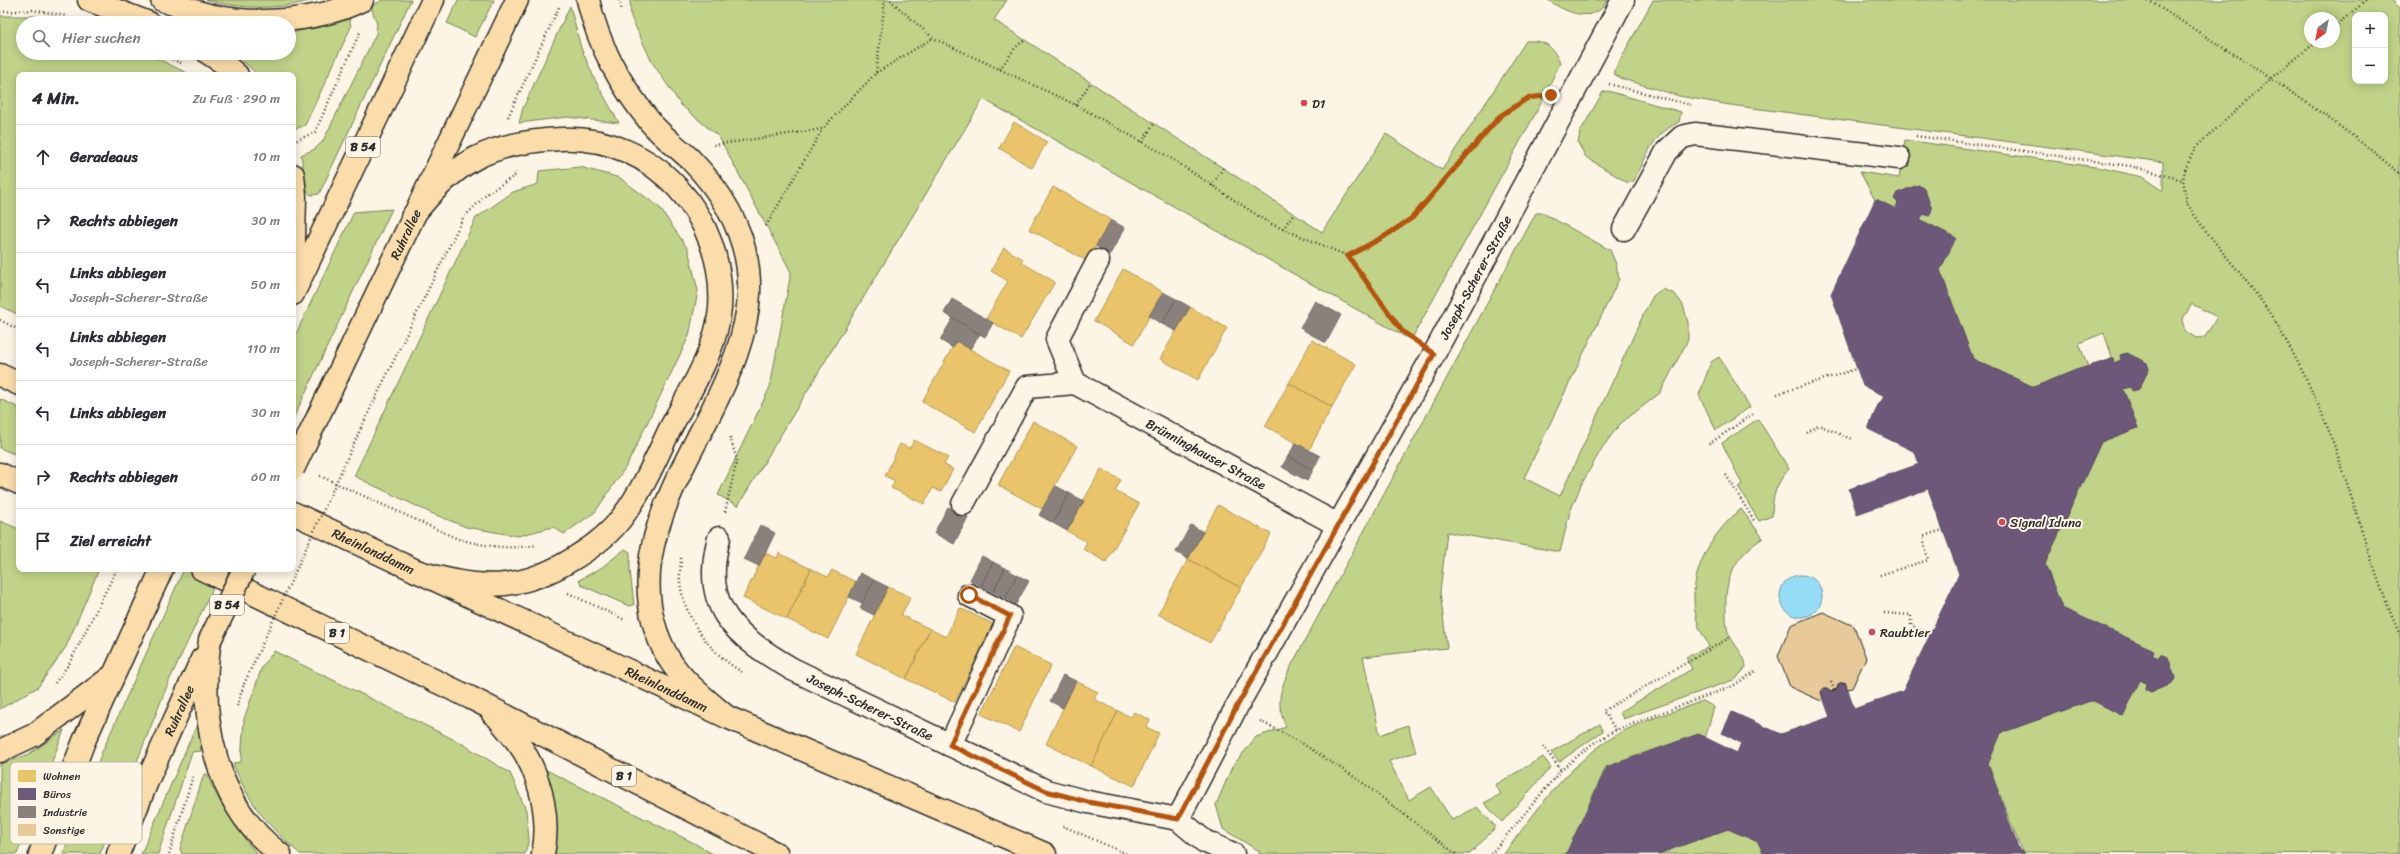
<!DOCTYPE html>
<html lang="de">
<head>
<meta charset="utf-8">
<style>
	:root { --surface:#fff; --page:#f2f2f3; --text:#2b2b33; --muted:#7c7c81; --line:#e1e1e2 }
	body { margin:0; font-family:Sriracha,sans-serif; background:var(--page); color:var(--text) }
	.controls { position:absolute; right:12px; top:12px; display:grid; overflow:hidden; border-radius:8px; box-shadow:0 2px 10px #0003 }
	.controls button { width:36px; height:36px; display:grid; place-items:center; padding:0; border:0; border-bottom:1px solid var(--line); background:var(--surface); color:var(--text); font:20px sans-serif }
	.compass { position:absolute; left:2304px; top:12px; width:36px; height:36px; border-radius:50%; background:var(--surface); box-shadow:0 2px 10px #0003; rotate:212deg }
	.stop { position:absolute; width:12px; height:12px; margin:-9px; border:3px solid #b45309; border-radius:50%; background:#fff }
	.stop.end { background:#b45309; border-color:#fff; box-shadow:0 1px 4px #0008 }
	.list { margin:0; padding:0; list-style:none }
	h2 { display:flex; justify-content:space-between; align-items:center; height:52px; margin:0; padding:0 16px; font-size:17px }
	h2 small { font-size:13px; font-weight:400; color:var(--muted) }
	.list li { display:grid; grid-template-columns:26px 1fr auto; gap:12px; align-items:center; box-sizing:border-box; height:64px; padding:0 16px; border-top:1px solid var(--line) }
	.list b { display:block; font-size:15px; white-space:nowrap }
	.list p { margin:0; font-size:13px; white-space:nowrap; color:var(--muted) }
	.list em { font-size:13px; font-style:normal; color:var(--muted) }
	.icon { flex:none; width:22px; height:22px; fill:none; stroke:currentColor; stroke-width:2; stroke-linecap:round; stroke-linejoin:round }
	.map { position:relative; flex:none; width:2400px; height:854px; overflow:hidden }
	.search { position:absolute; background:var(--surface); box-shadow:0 2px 10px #0003; left:16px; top:16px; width:280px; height:44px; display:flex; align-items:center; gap:10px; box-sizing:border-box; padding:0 14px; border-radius:22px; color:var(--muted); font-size:15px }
	.panel { position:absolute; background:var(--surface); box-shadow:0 2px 10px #0003; left:16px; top:72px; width:280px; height:500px; border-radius:8px }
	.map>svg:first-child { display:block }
	.green { fill:#c1d388; stroke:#767f5a; fill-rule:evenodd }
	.water { fill:#95ddf6; stroke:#6b96a5 }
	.homes { fill:#e9c46a; stroke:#b09657 }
	.offices { fill:#6d597a; stroke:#594b62 }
	.industry { fill:#8a817c; stroke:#6e6764 }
	.building { fill:#e7c99a; stroke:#2b2b2b }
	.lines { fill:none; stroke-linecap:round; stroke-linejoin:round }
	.minor-casing { stroke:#2b2b2b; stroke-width:25 }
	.major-casing { stroke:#2b2b2b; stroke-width:25 }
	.highway-casing { stroke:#2b2b2b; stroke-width:25 }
	.path { stroke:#2b2b2b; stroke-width:2.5; stroke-dasharray:1 3; stroke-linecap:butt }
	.minor { stroke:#fcf5e5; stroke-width:22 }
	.major { stroke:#fbddab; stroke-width:22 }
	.highway { stroke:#fbddab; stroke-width:22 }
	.highway-bridge-casing { stroke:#2b2b2b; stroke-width:25; stroke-linecap:butt }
	.path-bridge { stroke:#2b2b2b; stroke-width:2.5; stroke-dasharray:1 3; stroke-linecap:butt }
	.highway-bridge { stroke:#fbddab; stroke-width:22 }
	.route { stroke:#b45309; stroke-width:5 }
	.poi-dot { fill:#d1495b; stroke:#fcf5e5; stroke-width:1.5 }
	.labels { text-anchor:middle; stroke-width:4; stroke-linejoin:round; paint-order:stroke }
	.shield { fill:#fcf5e5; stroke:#6a6863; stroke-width:1 }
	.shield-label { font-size:12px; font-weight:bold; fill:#2b2b2b }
	.poi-label { font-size:13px; fill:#2b2b2b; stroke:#fcf5e5; text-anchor:start }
	.street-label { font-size:13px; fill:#2b2b2b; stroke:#fcf5e5 }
	.key { fill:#fcf5e5; stroke:#bdb8ad; stroke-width:1 }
	.key-label { font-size:11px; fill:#2b2b2b }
</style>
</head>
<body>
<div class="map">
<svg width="2400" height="854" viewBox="0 0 2400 854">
	<rect width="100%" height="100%" fill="#fcf5e5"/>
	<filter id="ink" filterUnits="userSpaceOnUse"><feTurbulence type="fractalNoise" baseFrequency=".025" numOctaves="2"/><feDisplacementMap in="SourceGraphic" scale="8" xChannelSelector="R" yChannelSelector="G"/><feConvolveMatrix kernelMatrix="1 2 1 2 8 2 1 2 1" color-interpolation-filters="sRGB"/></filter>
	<g filter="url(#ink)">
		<path class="green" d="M206,0h107c-35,10 -71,9 -107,0z
			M382,0h29l-92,194 -8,1 -4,-4 -6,-36 14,-6 8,-8 53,-107 1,-10 -6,-17z
			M458,0h36l-19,37 -28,-14z
			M630,0h377l-13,20 328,212 64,-98 56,36 84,-129c19,-1 26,4 34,22l-21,44 -128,233 -428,-241 -245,407 -20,-11 52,-108 21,-115 -72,-135 -38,-32 -29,-43 -21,-45z
			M1548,0h60c-13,25 -42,13 -60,0z
			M1653,0h739l8,8v846l-378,-2 -34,-88 13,-31 89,-32h4l29,15 17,-36 6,3 -1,6 6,3 21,-8 3,-6 -7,-21 -7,-3 -3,4 -6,-3 2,-3 -2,-2 -90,-42 -17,-44 56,-122 37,-14 -15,-39 7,-2 2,4 7,-2 10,-20 -2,-6 -20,-10 -7,2 1,5 -7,3 -10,-30 -25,10 9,24 -12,3 -42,17 -61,-28 -33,-89 15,-33 -32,-16h-3l3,-7 6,2 3,-7 -8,-21 -6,-3 -21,8 -3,6 4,4 -4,6 -16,-9h-3l-15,-28 39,6 6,-38 197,28 40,9 21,14v-29l-433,-57 -51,-9 -59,-18 -7,-5zM2355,15h30v66h-30zM2310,18h24v24h-24zM2192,304l25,13 -12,20 -9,1 -11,-7 -3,-11z
			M570,6l11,42 14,32 24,43 -52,-6 -48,6 4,-15z
			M0,16h37l33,7h-47v30h123l45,22h-172v240l-19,-9z
			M349,17l2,10 -46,98 -12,5v-55h-35l-24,-22h55v-19z
			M1608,91l73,21 -2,10c-30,15 -30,33 -46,60h-7l-40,-25 -8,-14 2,-11 23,-40z
			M580,167l40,11 39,29 29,42 10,42 -9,45 -62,129 -32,47 -31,22 -11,-7 -35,9 -52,-9 -35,-14 -77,-37 122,-258 37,-26 25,-8 1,-13z
			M392,209l-99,210v-79l61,-128z
			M1536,213h7l67,37 6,14 3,15 -95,199 36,18 85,-185 8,-15 9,-7 13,5 8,11 5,17v18l-28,53 -40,31 -18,24 -21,37 -11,27 -10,40 -113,-20 -7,60 7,56 -84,9 17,78 28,-10 8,27 -27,9 20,39 22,-13 21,33 25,-13 19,20 -26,27h-211v-3l-36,-22 -7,-24 16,-38 24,-30 30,-10c-10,-24 -7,-34 3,-57z
			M1719,357l31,50 -34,23 -17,-35 12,-33z
			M0,399l19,9v48l-19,-8z
			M1758,419l31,50c-13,15 -17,27 -17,47l-13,5 -21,-34 4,-3 -20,-41z
			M1741,509l22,29c-28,18 -39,40 -37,73 0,7 0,15 2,21 5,13 18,23 18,35l-10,12 -113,40 -3,-7 72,-43 -6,-12 23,-10c-3,-8 -9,-15 -11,-23 -14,-44 10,-88 43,-115z
			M0,521l19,8v40h80l-33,78 -28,40 -38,22z
			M625,549l5,3v18l4,35 -5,1 -48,-21 -2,-5 22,-12z
			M184,569h38l-53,112 -69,173h-37l39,-102z
			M274,651l187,92 49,30 16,37 3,29 -4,15h-225c-33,-29 -51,-50 -67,-91l8,-1 3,-43 18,-52z
			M1703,701l11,6 -9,32 -53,11 -46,17 -40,87h-62c32,-43 63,-88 109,-117 27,-17 61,-25 90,-36z
			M197,724l2,1 2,26 -9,1 -34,102h-17z
			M1600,724l3,7 -44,31 -8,-10z
			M64,730l-47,124h-17v-90l26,-8z
			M1543,757l8,10 -49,55 -18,-19 17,-9 -6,-9z
			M544,769l148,73 21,12h-158c5,-30 -1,-56 -11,-85z
			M204,774h3c12,30 29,55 50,80h-75l-2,-5z
			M1728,829l30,13 6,12h-106z"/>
		<path class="water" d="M1780 596a21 21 0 1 1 42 0a21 21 0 1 1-42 0Z"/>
		<path class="homes" d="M1014,122l33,20 -15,26 -33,-20z
			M1053,187l58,33 -24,41 -58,-32z
			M1004,248l19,11 -2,3 34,20 -34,57 -35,-20 22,-38 -17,-10z
			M1123,269l40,23 -29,52 -40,-23z
			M1190,307l37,21 -29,52 -38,-21z
			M1312,340l44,24 -24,43 -43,-24z
			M956,341l53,30 -34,61 -53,-30z
			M1289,383l43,24 -23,43 -44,-24z
			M1033,421l44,25 -35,63 -44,-24z
			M914,440l34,17 -4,8 9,4 -12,23 -8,-4 -9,16 -33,-16 4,-7 -10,-5 15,-32 10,4z
			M1101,469l20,11 -6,11 24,13 -33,58 -23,-13 4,-7 -20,-11z
			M1218,505l53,29 -30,54 -53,-29z
			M765,553l12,5 2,-5 32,16 -24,50 -44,-21z
			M1188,559l53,29 -31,55 -52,-29z
			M811,569l17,8 4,-7 24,12 -28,57 -41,-20z
			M888,587l23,10 -10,18 29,14 -24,50 -50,-25z
			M960,608l33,16 -38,78 -49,-23 24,-50 16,8z
			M1014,647l37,18 -32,67 -38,-18z
			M1076,681l22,11 -4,7 24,12 -27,55 -45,-22z
			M1118,711l13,6 3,-5 16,8 -4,7 13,6 -25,53 -43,-20z"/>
		<path class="offices" d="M1918,185l6,3 8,21 -3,7 -6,-2 -3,7h3l33,17 -16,32 33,89 61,28 42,-17 33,-10 1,-2h3l1,5 7,-3 -1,-5 7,-2 20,10 2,6 -10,20 -6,2 -3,-4 -7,2 15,39 -37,14 -56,122 17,44 90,41 2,3 -2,3 6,3 3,-4 7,3 7,21 -3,6 -21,8 -6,-3 1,-6 -6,-3 -17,36 -29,-15h-4l-89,32 -13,31 31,86 6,4h-261l-6,-12 -30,-13 -70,25h-92l41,-87 91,-33 39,19 4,-10 -19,-10 10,-21 49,22 49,-17 -9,-25 5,-4 5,3 6,-2 1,-5 3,-2 5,1 8,26 49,-18 56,-117 -31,-85 -71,25 -8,-25 70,-25 -4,-12 -47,-23 10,-24 7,-9 -22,-10 -32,-92 44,-94h3l18,9 2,-6 -4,-4 3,-6z"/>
		<path class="industry" d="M1111,220l14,8 -15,26 -14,-8z
			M1163,292l13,7 -14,25 -13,-8z
			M952,299l41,24 -8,14 -41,-24z
			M1176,299l14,8 -14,24 -14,-7z
			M1315,301l26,14 -15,28 -26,-15z
			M953,318l27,16 -10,15 -14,-8 -3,7 -13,-8z
			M1296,443l24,13 -7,14 -25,-14z
			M1288,456l25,14 -6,11 -25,-14z
			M1056,486l13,7 -16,30 -14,-8z
			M1069,493l15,8 -17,30 -14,-8z
			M948,507l20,10 -14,27 -20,-11z
			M760,525l15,8 -16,33 -15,-7z
			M1191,525l12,7 -15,27 -12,-7z
			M982,556l11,6 -12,24 -11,-6z
			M993,562l12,6 -12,24 -12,-6z
			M1005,568l12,7 -12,23 -12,-6z
			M860,573l14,7 -12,23 -13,-6z
			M1017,575l12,6 -13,23 -11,-6z
			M874,580l14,7 -14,28 -14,-7z
			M1063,675l13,6 -13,27 -13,-7z"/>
		<path class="building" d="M1823,612l31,14 12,32 -14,30 -5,1 -1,-6 -3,-1 -5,2 -1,5 -6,2 -4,-3h-3l-3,4 2,6 -2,3 -31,-14 -12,-31 13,-31z"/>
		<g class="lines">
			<g class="minor-casing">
				<g id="minor">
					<path d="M1624,229l43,-78 15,-14 13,-3 204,24"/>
					<path id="s1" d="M1075,383l263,142"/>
					<path d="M1075,383l-18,-44 41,-78"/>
					<path d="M963,504l64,-117 48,-4"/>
					<path id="s2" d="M719,538c-19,71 16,97 73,131l254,122 42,11 90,17 26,22 29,13"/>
					<path d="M950,745l60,-129 -41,-21"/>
					<path id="s3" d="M1178,819l58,-111 198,-354 189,-354"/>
				</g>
			</g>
			<g class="major-casing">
				<g id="major">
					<path d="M0,375l19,9"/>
					<path d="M0,474l19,9"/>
					<path id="s4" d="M293,513l434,204 318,137"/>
					<path d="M202,569l269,129 306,156"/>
					<path d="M210,640c-12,75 5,166 70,214"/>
					<path d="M493,714l5,4c9,12 21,24 28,37 16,29 24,66 17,99"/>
					<path d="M0,751l34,-16 77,-58"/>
					<path d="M40,854l44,-113 61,-135"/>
					<path id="s5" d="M118,854l30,-75 54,-120"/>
				</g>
			</g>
			<g class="highway-casing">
				<g id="highway">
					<path d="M89,0l60,23"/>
					<path d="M162,0c18,6 37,14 56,17 45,8 102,4 144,-17"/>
					<path d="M588,0c11,47 32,85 63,123 11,13 26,24 39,36 36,37 61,82 59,135 -2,41 -19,79 -37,116 -39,78 -94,162 -43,249 14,23 38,41 58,58"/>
					<path d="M208,53l14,9 15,13"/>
					<path d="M293,175l2,21 -2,85"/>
					<path d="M412,217c43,-56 77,-75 149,-78 93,-4 165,78 159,169 -3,42 -31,84 -50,121 -14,29 -27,61 -47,87 -13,18 -29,30 -47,41 -56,36 -99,33 -160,14"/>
					<path d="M293,294l140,-294"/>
					<path id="s6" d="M303,448l214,-448"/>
					<path d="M145,606l17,-37"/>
				</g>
			</g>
			<path class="path" d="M619,0l3,11
				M890,0l43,38 143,67 93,52 100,66 79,33 54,75 10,7
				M2148,0c86,55 175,108 252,174
				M0,12l32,-2 35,6
				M2334,27l33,-27
				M2316,42l-45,37 -76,69 -10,22 -2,10 4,23 8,13c20,28 44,55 65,83 24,34 43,72 60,110 31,73 47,153 80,226
				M158,53l25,11
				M1000,69l15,-21 9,-8
				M876,73l57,-35
				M1609,84l82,21
				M1076,105l14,-22
				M508,117l52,-112
				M1916,136l214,30 53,14
				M293,142l22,-10 45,-100
				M1142,142l12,-18
				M714,145l108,-16 54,-56 9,-73
				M1212,186l11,-18
				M766,226l56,-96
				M1283,229l10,-15
				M1348,256c21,-11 45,-21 63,-37 34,-33 83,-118 130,-123
				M0,320l19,10
				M1777,394l79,-25
				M361,428l102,-210 25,-25 28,-18 -1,-2
				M1807,433l12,-8 32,14
				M1709,444l45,-31
				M1726,475l29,47
				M320,476l138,63c26,7 51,11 79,6
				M725,512l12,-52 -7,-23
				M681,558c0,8 -2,17 -1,25 5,37 30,70 62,89
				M1880,575l48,-15 -5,-24 20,-6
				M568,593l57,27
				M1884,613l27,2v10l19,10
				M1831,682l3,8
				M55,683l14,-19 48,-95
				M237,706l7,-22
				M1260,721l40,21 59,38 97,74
				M1616,730l-13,-19 128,-74
				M1543,746l18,24
				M1063,826l64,28
				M169,854l24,-78
				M1491,854l70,-84 31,-26 24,-14 117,-44 24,-16"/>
			<use href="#minor" class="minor"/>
			<use href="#major" class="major"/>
			<use href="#highway" class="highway"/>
			<g class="highway-bridge-casing">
				<path id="highway-bridge" d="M293,469l10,-21
					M210,640l34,-71"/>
			</g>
			<path class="path-bridge" d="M244,684l117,-256"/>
			<use href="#highway-bridge" class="highway-bridge"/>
		</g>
	</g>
	<g class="lines" filter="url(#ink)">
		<path class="route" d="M969,595l41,21 -60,129 96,46 42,11 90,17 58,-111 198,-354 -32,-23 -54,-75 37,-20 27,-18 88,-102 28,-18 23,-3"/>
	</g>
	<g class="poi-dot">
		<circle cx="1304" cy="103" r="4"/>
		<circle cx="2002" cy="522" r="4"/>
		<circle cx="1872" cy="632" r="4"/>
	</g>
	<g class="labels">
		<g class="shield">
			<rect x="346" y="137" width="34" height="20" rx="3"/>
			<rect x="210" y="595" width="34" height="20" rx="3"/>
			<rect x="325" y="623" width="24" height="20" rx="3"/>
			<rect x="612" y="766" width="24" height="20" rx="3"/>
		</g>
		<g class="shield-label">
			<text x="363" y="151">B 54</text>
			<text x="227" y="609">B 54</text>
			<text x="337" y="637">B 1</text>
			<text x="624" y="780">B 1</text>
		</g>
		<g class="poi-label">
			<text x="1312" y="108">D1</text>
			<text x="2010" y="527">Signal Iduna</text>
			<text x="1880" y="637">Raubtier</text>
		</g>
		<g class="street-label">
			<text dy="5" stroke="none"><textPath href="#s6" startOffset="237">Ruhrallee</textPath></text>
			<text dy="5" stroke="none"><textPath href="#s3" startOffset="618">Joseph-Scherer-Straße</textPath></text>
			<text dy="5" stroke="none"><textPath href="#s1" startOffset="149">Brünninghauser Straße</textPath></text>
			<text dy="5" stroke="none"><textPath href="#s4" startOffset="89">Rheinlanddamm</textPath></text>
			<text dy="5" stroke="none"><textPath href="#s4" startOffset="413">Rheinlanddamm</textPath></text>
			<text dy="5" stroke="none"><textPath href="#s2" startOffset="253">Joseph-Scherer-Straße</textPath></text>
			<text dy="5" stroke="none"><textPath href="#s5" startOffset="156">Ruhrallee</textPath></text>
		</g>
	</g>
	<rect x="10" y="762" width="132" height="82" rx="6" class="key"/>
	<rect x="18" y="770" width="18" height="12" fill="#e9c46a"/>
	<rect x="18" y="788" width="18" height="12" fill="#6d597a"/>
	<rect x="18" y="806" width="18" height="12" fill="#8a817c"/>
	<rect x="18" y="824" width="18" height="12" fill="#e7c99a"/>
	<g class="key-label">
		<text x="43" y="780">Wohnen</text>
		<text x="43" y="798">Büros</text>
		<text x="43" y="816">Industrie</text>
		<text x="43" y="834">Sonstige</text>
	</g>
</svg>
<div class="controls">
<button>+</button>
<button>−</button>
</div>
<svg class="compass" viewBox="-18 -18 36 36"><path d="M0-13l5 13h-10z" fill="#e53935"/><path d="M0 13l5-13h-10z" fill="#7c7c81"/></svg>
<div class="stop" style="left:969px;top:595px"></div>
<div class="stop end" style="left:1551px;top:95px"></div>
<div class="search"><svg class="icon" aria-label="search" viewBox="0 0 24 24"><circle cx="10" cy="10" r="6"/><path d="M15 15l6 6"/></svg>Hier suchen</div>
<section class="panel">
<h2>4 Min.<small>Zu Fuß · 290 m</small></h2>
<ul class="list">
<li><svg class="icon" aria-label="ahead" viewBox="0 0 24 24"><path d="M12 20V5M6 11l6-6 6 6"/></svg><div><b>Geradeaus</b></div><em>10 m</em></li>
<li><svg class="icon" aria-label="right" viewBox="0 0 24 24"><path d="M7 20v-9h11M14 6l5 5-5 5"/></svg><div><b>Rechts abbiegen</b></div><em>30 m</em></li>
<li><svg class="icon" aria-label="left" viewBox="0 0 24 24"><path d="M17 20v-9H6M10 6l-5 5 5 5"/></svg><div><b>Links abbiegen</b><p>Joseph-Scherer-Straße</p></div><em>50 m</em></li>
<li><svg class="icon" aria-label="left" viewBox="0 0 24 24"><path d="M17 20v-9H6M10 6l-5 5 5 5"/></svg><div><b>Links abbiegen</b><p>Joseph-Scherer-Straße</p></div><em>110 m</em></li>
<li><svg class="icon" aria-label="left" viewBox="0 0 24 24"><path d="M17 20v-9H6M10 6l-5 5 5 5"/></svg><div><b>Links abbiegen</b></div><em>30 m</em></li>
<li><svg class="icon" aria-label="right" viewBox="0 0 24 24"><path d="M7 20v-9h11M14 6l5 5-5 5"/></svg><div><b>Rechts abbiegen</b></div><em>60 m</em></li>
<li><svg class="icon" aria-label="arrive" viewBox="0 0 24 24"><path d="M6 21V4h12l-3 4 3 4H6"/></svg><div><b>Ziel erreicht</b></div></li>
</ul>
</section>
</div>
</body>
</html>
